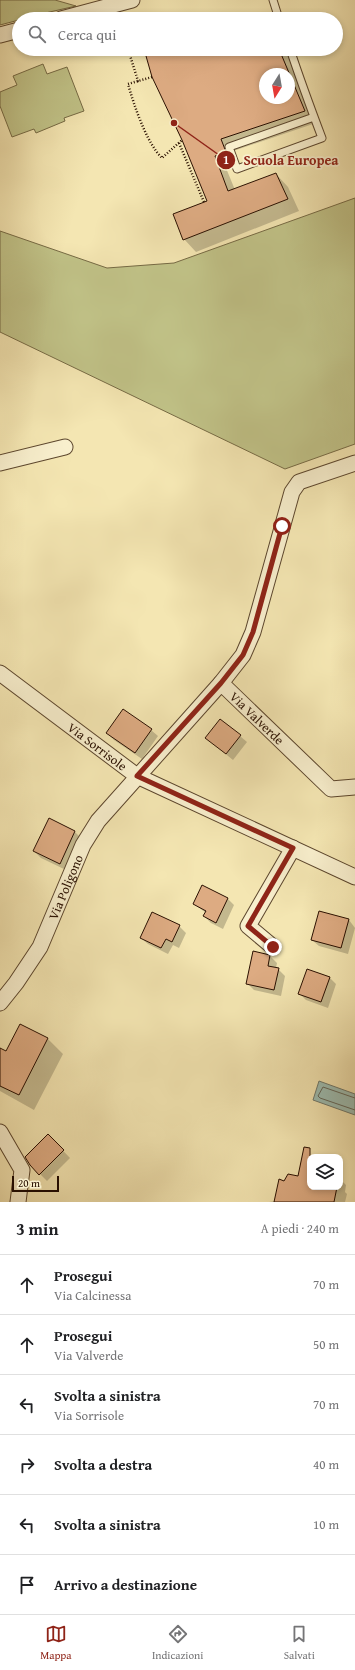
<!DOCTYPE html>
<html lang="it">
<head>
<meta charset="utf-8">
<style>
	:root { --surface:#fff; --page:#f6f6f6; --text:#202124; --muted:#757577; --line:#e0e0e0; --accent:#8f2418 }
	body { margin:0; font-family:"Gentium Book Plus",serif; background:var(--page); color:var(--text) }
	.controls { position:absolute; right:12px; bottom:12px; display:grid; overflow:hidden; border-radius:8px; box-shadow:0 2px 6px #0003 }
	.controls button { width:36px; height:36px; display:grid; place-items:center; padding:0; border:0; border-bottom:1px solid var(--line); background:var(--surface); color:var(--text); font:20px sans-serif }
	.compass { position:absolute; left:259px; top:68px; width:36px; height:36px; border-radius:50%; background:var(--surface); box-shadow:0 2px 6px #0003; rotate:191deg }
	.scale { position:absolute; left:12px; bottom:10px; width:47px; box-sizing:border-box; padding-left:4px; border:2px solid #2a1001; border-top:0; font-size:11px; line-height:14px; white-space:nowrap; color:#2a1001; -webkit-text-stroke:3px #f8efcd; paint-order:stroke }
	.stop { position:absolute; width:12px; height:12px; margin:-9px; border:3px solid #8f2418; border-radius:50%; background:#fff }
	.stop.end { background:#8f2418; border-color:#fff; box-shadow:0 1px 4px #0008 }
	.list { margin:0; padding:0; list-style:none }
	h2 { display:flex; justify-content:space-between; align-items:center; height:52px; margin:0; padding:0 16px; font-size:17px }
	h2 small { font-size:13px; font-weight:400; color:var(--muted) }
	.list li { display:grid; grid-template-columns:26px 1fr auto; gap:12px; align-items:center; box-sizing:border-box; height:60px; padding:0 16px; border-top:1px solid var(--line) }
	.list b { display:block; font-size:15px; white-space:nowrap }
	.list p { margin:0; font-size:13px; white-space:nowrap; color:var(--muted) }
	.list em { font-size:13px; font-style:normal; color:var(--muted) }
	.icon { flex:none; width:22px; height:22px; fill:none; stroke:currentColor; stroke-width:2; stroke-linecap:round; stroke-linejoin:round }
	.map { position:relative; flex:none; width:355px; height:1202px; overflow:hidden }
	.search { position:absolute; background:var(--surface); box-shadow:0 2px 6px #0003; left:12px; right:12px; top:12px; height:44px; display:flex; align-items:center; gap:10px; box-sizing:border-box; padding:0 14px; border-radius:22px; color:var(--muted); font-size:15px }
	.sheet { height:412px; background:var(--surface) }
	nav { display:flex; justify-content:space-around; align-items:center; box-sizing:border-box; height:56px; border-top:1px solid var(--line); background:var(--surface); font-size:11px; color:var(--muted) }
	nav a { display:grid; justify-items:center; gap:2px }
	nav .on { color:var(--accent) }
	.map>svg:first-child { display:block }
	.green { fill:#c1c388; stroke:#766a44 }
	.water { fill:#9dbeb3; stroke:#6f786c }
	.shadow { fill:#0003; fill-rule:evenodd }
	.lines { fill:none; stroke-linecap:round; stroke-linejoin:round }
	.shore { stroke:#64675a; stroke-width:1 }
	.building { fill:#ddab82; stroke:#2a1001; fill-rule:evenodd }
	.lane-casing { stroke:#5c462d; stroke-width:9 }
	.street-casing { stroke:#5c462d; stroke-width:17 }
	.path { stroke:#2a1001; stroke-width:2.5; stroke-dasharray:1 2; stroke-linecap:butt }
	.lane { stroke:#f8efcd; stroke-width:7 }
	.street { stroke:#f8efcd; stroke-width:15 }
	.route { stroke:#8f2418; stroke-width:5 }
	.labels { text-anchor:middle; stroke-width:3.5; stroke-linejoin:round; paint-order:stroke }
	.street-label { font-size:13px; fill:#2a1001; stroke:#f8efcd }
	.leader { fill:none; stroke:#8f2418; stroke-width:1.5 }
	.callout-dot { fill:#8f2418; stroke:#f8efcd; stroke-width:1.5 }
	.mark-label { font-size:12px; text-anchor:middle; font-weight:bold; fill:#fff }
	.callout-label { font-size:14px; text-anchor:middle; font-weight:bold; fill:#8f2418; stroke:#f8efcd; stroke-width:3.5; stroke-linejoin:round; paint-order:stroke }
</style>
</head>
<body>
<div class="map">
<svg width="355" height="1202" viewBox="0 0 355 1202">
	<rect width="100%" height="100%" fill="#f4e6b2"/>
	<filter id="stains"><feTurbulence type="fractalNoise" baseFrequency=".005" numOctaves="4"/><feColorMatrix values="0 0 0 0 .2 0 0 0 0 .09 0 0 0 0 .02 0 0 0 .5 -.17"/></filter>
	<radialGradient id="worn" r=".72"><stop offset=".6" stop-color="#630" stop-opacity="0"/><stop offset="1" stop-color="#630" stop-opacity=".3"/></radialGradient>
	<path class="green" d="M0,0h55l21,6 -57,13v1l-19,5z
		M43,64l4,10 20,-7 17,44 -20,7 1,3 -29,12 -2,-4 -22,8 -12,-31v-14l17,-7 -4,-9z
		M355,198v246l-70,25 -285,-137v-101l107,37 67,-5z"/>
	<path class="water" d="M319,1081l36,13v21l-42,-15z"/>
	<path class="shadow" d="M181,12l7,7h-25z
		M145,49h58l1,3 8,-3h74l30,74 -83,28 4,13 -11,4 9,22 41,-16 12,13 11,24 -103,41 -12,-13 24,-37zM265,74h24v24h-24z
		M151,730l7,6 -16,23 -28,-19 -7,-7z
		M240,736l7,6 -14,18 -27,-22z
		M50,820l25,12 7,7 -16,31 -25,-12 -7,-7z
		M227,898l7,7 -11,24 -12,-6 -7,-7 2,-3 -12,-9z
		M349,920l6,8 -7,26 -29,-8 -7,-6z
		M179,926l7,7 -7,15 -6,-3 -5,9 -20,-10 -7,-6z
		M254,952l16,4 7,7 -1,5 2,1 7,7 -4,20 -27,-6 -7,-7z
		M330,978l6,6 -8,24 -22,-8 -7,-7z
		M20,1025l28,14 15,15 -29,56 -34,-19v-37l6,-1z
		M48,1135l22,23 -23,23 -17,-17z
		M310,1169v18h30v-8l6,6 -1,7 2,2 -2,8h-76l6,-1 10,-19 14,-5z"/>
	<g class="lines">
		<path class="shore" d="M355,1098l-32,-11 -5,9 2,2 35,12"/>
	</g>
	<path class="building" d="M144,49h53l1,4 11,-4h70l26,62 -84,28 5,13 -11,4 13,35 48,-18 12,26 -105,41 -10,-26 34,-13 -25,-61 -30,-63zM265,74h24v24h-24z
		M123,709l29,20 -17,24 -29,-20z
		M220,719l21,16 -15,19 -21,-16z
		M49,818l26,13 -15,33 -27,-13z
		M202,885l26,13 -12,25 -13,-7 3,-5 -13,-7z
		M319,911l30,8 -8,29 -30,-8z
		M152,912l28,13 -8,17 -6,-3 -5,9 -21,-10z
		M253,951l17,4 -2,11 11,2 -5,22 -28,-6z
		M307,969l23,8 -9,25 -23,-8z
		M20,1024l28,14 -29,57 -19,-9v-38l6,3z
		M48,1134l16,16 -25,25 -9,-10 -5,-8z
		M304,1147l6,1v39h27l-3,15h-60l5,-23 5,2 4,-7 10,2z"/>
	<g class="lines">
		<g class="lane-casing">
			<path id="lane" d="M273,0l6,19
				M290,49c10,30 21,60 32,89l-85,31 -8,-22 85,-30"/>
		</g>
		<g class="street-casing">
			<g id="street">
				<path d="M61,19l71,-19"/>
				<path d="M0,35l19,-5"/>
				<path d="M0,463l65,-16"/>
				<path id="s1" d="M0,673l137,103 218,101"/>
				<path d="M221,683l22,-28 10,-23 39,-140 7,-10 56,-19"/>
				<path d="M273,947l-25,-21 45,-78"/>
				<path id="s2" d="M0,1003l16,-20 24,-36 43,-102 15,-24 123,-138 110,106 24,-2"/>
				<path d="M0,1132l22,38 -4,32"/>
			</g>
		</g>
		<path class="path" d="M128,49l10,32 2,-1
			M152,77l-24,7c6,21 18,58 34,74l20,-18
			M179,143l25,59"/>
		<use href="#lane" class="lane"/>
		<use href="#street" class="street"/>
	</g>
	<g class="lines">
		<path class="route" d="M273,947l-25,-21 45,-78 -156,-72 84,-93 22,-28 10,-23 29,-106"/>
	</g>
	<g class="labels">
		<g class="street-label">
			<text dy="5" stroke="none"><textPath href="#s2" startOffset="443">Via Valverde</textPath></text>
			<text dy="5" stroke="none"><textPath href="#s1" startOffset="122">Via Sorrisole</textPath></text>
			<text dy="5" stroke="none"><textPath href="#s2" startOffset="134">Via Poligono</textPath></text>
		</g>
	</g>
	<path class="leader" d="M174 123L226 160"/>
	<g class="callout-dot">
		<circle cx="174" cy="123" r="4"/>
		<circle cx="226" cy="160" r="10"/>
	</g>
	<g class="mark-label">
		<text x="226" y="164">1</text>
	</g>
	<g class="callout-label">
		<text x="291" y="165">Scuola Europea</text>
	</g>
	<rect width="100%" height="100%" filter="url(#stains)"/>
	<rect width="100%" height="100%" fill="url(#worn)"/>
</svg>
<div class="controls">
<button><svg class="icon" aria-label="layers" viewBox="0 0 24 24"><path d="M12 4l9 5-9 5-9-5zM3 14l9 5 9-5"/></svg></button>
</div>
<svg class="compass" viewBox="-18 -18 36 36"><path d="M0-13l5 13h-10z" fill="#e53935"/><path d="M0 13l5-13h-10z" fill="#757577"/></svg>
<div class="scale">20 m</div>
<div class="stop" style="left:282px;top:526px"></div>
<div class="stop end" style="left:273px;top:947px"></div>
<div class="search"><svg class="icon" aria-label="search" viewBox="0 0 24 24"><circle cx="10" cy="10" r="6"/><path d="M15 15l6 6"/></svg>Cerca qui</div>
</div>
<section class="sheet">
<h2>3 min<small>A piedi · 240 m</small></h2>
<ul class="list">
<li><svg class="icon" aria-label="ahead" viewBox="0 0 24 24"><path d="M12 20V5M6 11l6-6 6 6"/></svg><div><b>Prosegui</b><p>Via Calcinessa</p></div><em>70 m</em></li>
<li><svg class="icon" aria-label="ahead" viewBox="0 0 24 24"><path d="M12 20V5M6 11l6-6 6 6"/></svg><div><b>Prosegui</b><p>Via Valverde</p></div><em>50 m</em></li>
<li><svg class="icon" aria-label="left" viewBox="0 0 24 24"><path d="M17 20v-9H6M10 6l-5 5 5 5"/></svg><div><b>Svolta a sinistra</b><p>Via Sorrisole</p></div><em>70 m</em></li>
<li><svg class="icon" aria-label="right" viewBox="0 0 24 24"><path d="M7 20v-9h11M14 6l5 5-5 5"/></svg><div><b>Svolta a destra</b></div><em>40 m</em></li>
<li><svg class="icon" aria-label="left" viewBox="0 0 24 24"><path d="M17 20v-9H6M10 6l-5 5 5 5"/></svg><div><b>Svolta a sinistra</b></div><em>10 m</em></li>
<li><svg class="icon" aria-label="arrive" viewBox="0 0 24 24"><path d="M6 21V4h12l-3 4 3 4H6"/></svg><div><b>Arrivo a destinazione</b></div></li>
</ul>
</section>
<nav>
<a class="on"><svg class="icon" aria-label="map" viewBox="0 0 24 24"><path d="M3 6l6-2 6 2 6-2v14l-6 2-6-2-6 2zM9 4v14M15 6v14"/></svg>Mappa</a>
<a><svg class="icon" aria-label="directions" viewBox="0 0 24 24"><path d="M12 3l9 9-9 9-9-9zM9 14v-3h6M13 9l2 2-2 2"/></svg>Indicazioni</a>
<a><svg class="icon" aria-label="saved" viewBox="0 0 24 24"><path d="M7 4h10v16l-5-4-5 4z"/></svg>Salvati</a>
</nav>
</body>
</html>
